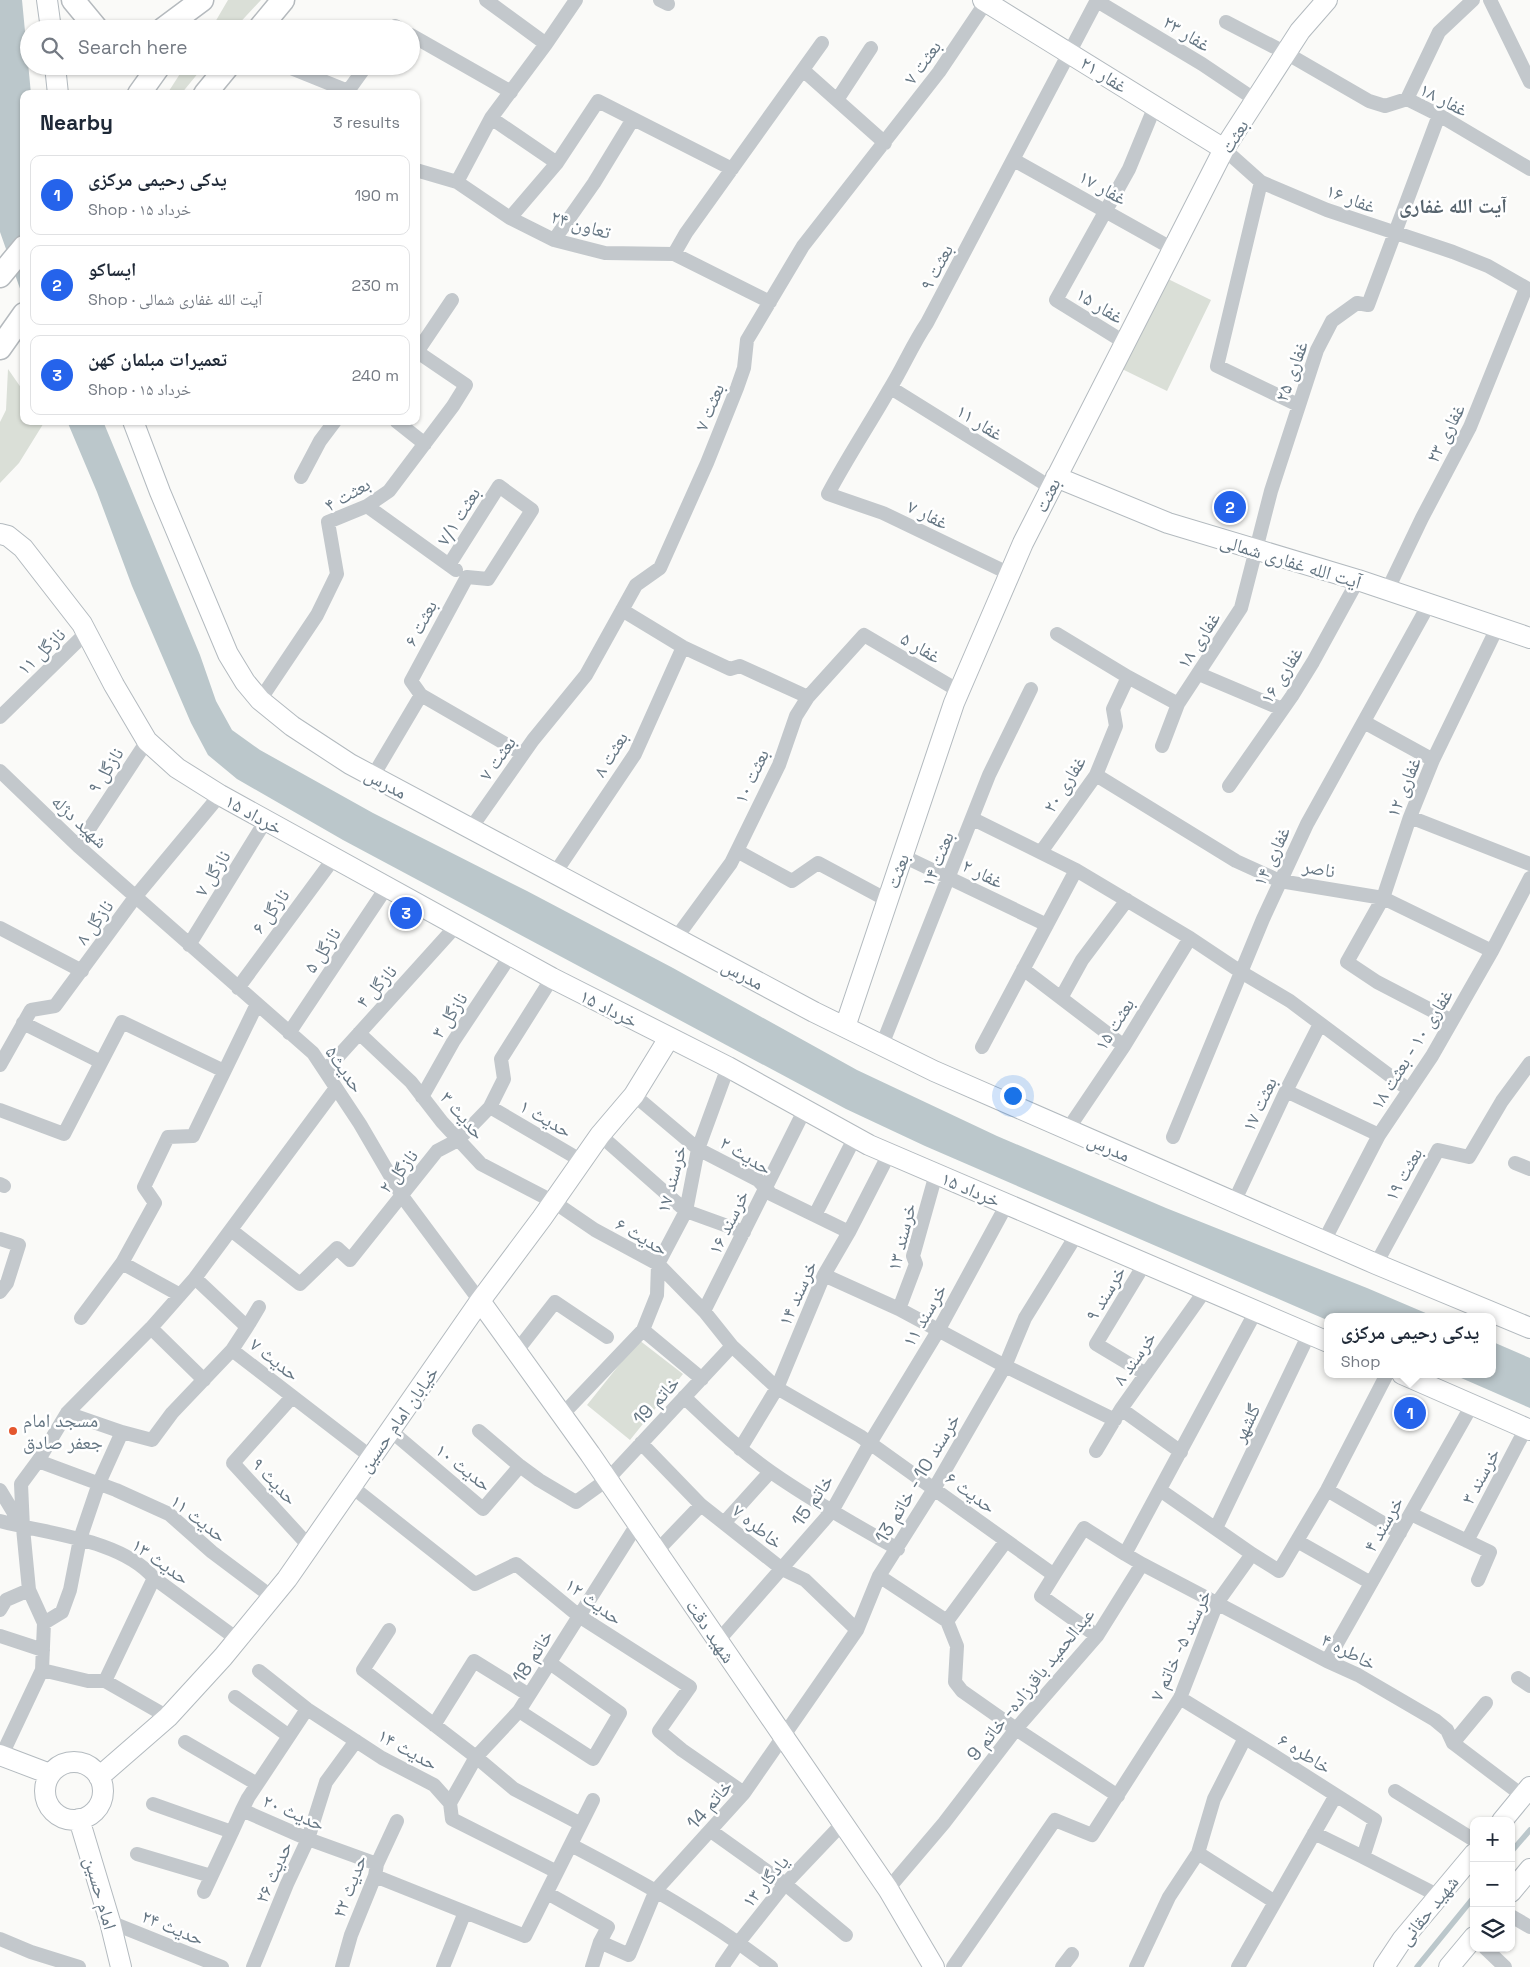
<!DOCTYPE html>
<html lang="en">
<head>
<meta charset="utf-8">
<style>
	:root { --surface:#fff; --page:#f2f2f3; --text:#1f2937; --muted:#747a83; --line:#e0e1e3; --accent:#2563eb }
	body { margin:0; font-family:"Space Grotesk","Noto Naskh Arabic",sans-serif; background:var(--page); color:var(--text) }
	.controls { position:absolute; right:15px; bottom:15px; display:grid; overflow:hidden; border-radius:10px; box-shadow:0 1px 4px #0004 }
	.controls button { width:45px; height:45px; display:grid; place-items:center; padding:0; border:0; border-bottom:1px solid var(--line); background:var(--surface); color:var(--text); font:25px sans-serif }
	.you { position:absolute; left:1012px; top:1095px; width:18px; height:18px; margin:-12px; border:4px solid #fff; border-radius:50%; background:#1a73e8; box-shadow:0 0 0 8px #1a73e833 }
	.badge { display:grid; place-items:center; width:32px; height:32px; border-radius:50%; background:var(--accent); color:#fff; font-size:16px; font-weight:700 }
	.pin { position:absolute; translate:-50% -50%; border:2px solid #fff; box-shadow:0 1px 5px #0006 }
	.popup { position:absolute; left:1324px; top:1313px; width:172px; height:65px; box-sizing:border-box; display:grid; place-content:center; border-radius:10px; background:var(--surface); filter:drop-shadow(0 1px 4px #0005); font-size:16px; white-space:nowrap; color:var(--muted) }
	.popup b { font-size:19px; color:var(--text) }
	.popup::after { content:''; position:absolute; left:50%; top:100%; margin-left:-10px; border:10px solid transparent; border-top-color:var(--surface) }
	.list { margin:0; padding:0; list-style:none }
	h2 { display:flex; justify-content:space-between; align-items:center; height:65px; margin:0; padding:0 20px; font-size:21px }
	h2 small { font-size:16px; font-weight:400; color:var(--muted) }
	.list li { display:grid; grid-template-columns:32px 1fr auto; gap:15px; align-items:center; box-sizing:border-box; height:80px; margin:0 10px 10px; padding:0 10px; border:1px solid var(--line); border-radius:10px }
	.list b { display:block; font-size:19px; white-space:nowrap }
	.list p { margin:0; font-size:16px; white-space:nowrap; color:var(--muted) }
	.list em { font-size:16px; font-style:normal; color:var(--muted) }
	.icon { flex:none; width:28px; height:28px; fill:none; stroke:currentColor; stroke-width:2; stroke-linecap:round; stroke-linejoin:round }
	.map { position:relative; flex:none; width:1530px; height:1967px; overflow:hidden }
	.search { position:absolute; background:var(--surface); box-shadow:0 1px 4px #0004; left:20px; top:20px; width:400px; height:55px; display:flex; align-items:center; gap:12px; box-sizing:border-box; padding:0 18px; border-radius:28px; color:var(--muted); font-size:19px }
	.panel { position:absolute; background:var(--surface); box-shadow:0 1px 4px #0004; left:20px; top:90px; width:400px; height:335px; border-radius:10px }
	.map>svg:first-child { display:block }
	.green { fill:#dadfd7 }
	.water { fill:#bbc7cb }
	.lines { fill:none; stroke-linecap:round; stroke-linejoin:round }
	.stream { stroke:#bbc7cb; stroke-width:5.5 }
	.secondary-casing { stroke:#b3babf; stroke-width:22 }
	.primary-casing { stroke:#b5babe; stroke-width:25 }
	.street { stroke:#c3c8cc; stroke-width:14 }
	.secondary { stroke:#fff; stroke-width:20 }
	.primary { stroke:#fff; stroke-width:22 }
	.poi-dot { fill:#e4572e; stroke:#fff; stroke-width:2 }
	.labels { text-anchor:middle; stroke-width:5; stroke-linejoin:round; paint-order:stroke }
	.street-label { font-size:19px; fill:#657683; stroke:#fff }
	.poi-label { font-size:19px; fill:#657683; stroke:#fff; text-anchor:start }
	.neighbourhood-label { font-size:20px; font-weight:bold; fill:#57646e; stroke:#fff }
</style>
</head>
<body>
<div class="map">
<svg width="1530" height="1967" viewBox="0 0 1530 1967">
	<rect width="100%" height="100%" fill="#fafaf8"/>
	<path class="green" d="M228,0h33l-27,29h-23z
		M185,66h19l-23,28h-14z
		M1166,278l45,22 -44,91 -45,-22z
		M8,369l16,23v29h21l-26,42 -19,20v-61l6,-12z
		M639,1340l44,34 -53,66 -43,-35z"/>
	<path class="water" d="M0,0h22l9,94h-7v206l-24,-68z
		M67,421h36l97,234 16,46 16,29 28,20 113,63 154,78 146,77 184,102 140,66 169,72 201,80 68,29h-107l-1,3 -402,-174 -79,-37 -503,-269 -106,-61 -29,-24 -17,-32 -59,-137 -35,-94z
		M1493,1342l37,16v50l-78,-34h40z"/>
	<g class="lines">
		<path class="stream" d="M1511,1852l19,-22
			M1417,1967l57,-70"/>
		<g class="secondary-casing">
			<path id="secondary" d="M47,0l4,29
				M983,0l241,149
				M55,66l3,28
				M133,421l27,71 68,162 17,28 15,18 32,26 58,38 464,248 120,59 442,193 154,64
				M1056,477l112,46 190,57 172,58
				M0,534l8,2 15,12 59,76 32,61 33,56 30,27 43,27 332,183 176,89 141,78 459,197
				M845,1027l109,-324 69,-160 201,-394 76,-118 27,-31
				M480,1301l110,153 298,435 46,78
				M1402,1374l128,56
				M0,1755l50,19
				M45 1791a29 29 0 1 1 58 0a29 29 0 1 1-58 0Z
				M99,1777l69,-60 55,-60 64,-78 193,-278 62,-83 58,-83 34,-40 35,-57
				M79,1819l31,103 11,45
				M1502,1821l28,-34
				M1511,1892l19,-23
				M1384,1967l18,-27 72,-86
				M1449,1967l25,-30"/>
		</g>
		<g class="primary-casing">
			<path id="primary" d="M73,0l24,29
				M163,29l39,-29
				M259,29l24,-29
				M139,94l20,-28
				M205,94l23,-28
				M0,276l24,-29
				M0,348l24,-34"/>
		</g>
		<path class="street" d="M486,0l60,44
			M660,0l8,4
			M1490,0l40,82
			M1097,1l105,63 55,37
			M1226,22l60,31 83,48 16,5 22,-7 32,16 91,54
			M393,29l2,-3 5,3
			M411,35l100,57
			M286,66l62,25v3
			M803,70l82,73
			M348,91l18,-25
			M1407,99l32,-67 34,-32
			M837,100l34,-52
			M491,118l66,45
			M1224,149l37,33 66,28 126,42 35,14 42,24
			M1014,160l159,89
			M416,170l41,12 53,36 44,22 51,13 69,1 96,48
			M457,182l34,-64 55,-74 30,-44
			M1261,182l-44,184 81,39
			M510,218l47,-55 41,-62 134,68
			M554,240l40,-57 39,-64
			M674,254l12,-21 136,-190
			M1124,342l-68,-42 73,-131 26,-63
			M417,352l35,-52
			M891,388l159,99
			M396,421l29,23
			M301,477l19,-36 15,-20
			M367,506l89,64
			M1010,574l-127,-61 -55,-19c19,-36 41,-69 61,-104 14,-22 23,-45 38,-67l170,-323
			M1387,591l35,-73 48,-91 56,-139
			M622,610l61,37 47,22 10,-3 68,31
			M1057,634l71,43 50,27
			M1199,674l83,35
			M421,695l102,59
			M260,700l57,-85 20,-41 -9,-52 39,-16 22,-15 64,-85 13,-21 -50,-34
			M0,717l87,-85
			M1364,722l69,38
			M1162,746l16,-42 63,-96 30,-117 46,-141 15,-29 25,-18 11,2 71,-190
			M0,771l78,75 235,207 47,71 42,72 78,105
			M1096,775l140,86 44,20 103,17 109,53
			M373,776l48,-81 -10,-14 56,-104 21,2 44,-69 -33,-24 -50,79
			M1229,786l63,-90 21,-34 45,-82
			M1410,817l120,47
			M973,819l103,51 114,68 51,34 49,29 119,89
			M471,828l62,-88 53,-65 50,-90 24,-17 47,-105 30,-75 7,-20 3,-28 56,-94 136,-174 47,-70
			M78,846l69,-105
			M737,851l55,30 26,-18 69,37
			M1041,852l55,-77 20,-49 -3,-17 15,-32
			M903,856l144,69
			M555,873l80,-119 48,-107
			M0,928l82,43
			M676,938l55,-75 48,-98 17,-49 12,-19 56,-62 95,56
			M189,945l77,-125
			M1023,969l101,77
			M238,988l96,-130
			M1061,998l21,-38 45,-60
			M1452,1021l-75,-39 -30,-20 36,-64 27,-81 23,-57 64,-132
			M23,1023l78,39
			M289,1033l97,-145
			M359,1033l52,49 31,40 39,42 73,38 41,28 63,34 46,47
			M882,1045l107,-270 42,-86
			M982,1047l94,-177
			M0,1065l31,-55 24,-4 81,-110 84,-101
			M325,1071l131,-145
			M1286,1091l93,44
			M634,1095l64,54 60,31 13,14 78,38
			M422,1097l31,-55 57,-86
			M490,1107l92,54
			M805,1109l-101,202 28,35 45,42 83,48 194,139 30,-47 41,26
			M0,1110l64,24 58,-112 102,49
			M1068,1129l56,-83 66,-108
			M600,1135l86,76 58,21
			M1173,1137l90,-218 44,-95 122,-220
			M1515,1163l15,6
			M0,1184l4,2
			M1234,1202l52,-111 34,-67
			M815,1215l40,-78
			M231,1230l69,54 37,-36 13,12 87,-109 21,-11 32,-33 14,-28 -3,-20 51,-81
			M0,1239l19,6 -12,38 -7,9
			M1324,1241l55,-106 53,-79 60,-105 38,-73
			M122,1263l58,32
			M1145,1263l-49,81 50,30
			M1376,1264l62,-114 31,7 33,-56 28,-38
			M824,1275l75,34 106,57 110,54
			M195,1278l52,49 -15,23 139,107
			M899,1309l17,-45 -3,-8 23,-82
			M81,1318l41,-55 33,-60 -11,-16 24,-50 25,-1 64,-132
			M247,1327l12,-20
			M151,1328l53,52
			M643,1330l59,49
			M516,1352l39,-50 52,35
			M292,1397l-59,66 76,83
			M684,1397c28,26 55,53 87,75 40,28 84,53 127,77
			M1121,1409l60,43
			M67,1413l55,19
			M562,1415l81,-85 14,-35 1,-31 28,-53 12,-62 30,-82
			M390,1430l93,79 37,-43 19,14 37,22 32,-23 124,-133
			M479,1431l41,35
			M641,1443l60,62 81,64 23,11 52,50
			M740,1449l37,-61 47,-113 25,-43 40,-78
			M1096,1451l25,-42 85,-120
			M38,1461l78,29 53,24 43,38 60,45
			M351,1486l124,98 41,-20 63,52 111,71 -31,44 23,19 62,43
			M0,1490l23,38 6,62 15,33 -2,47 -42,89
			M1160,1490l92,64
			M1327,1490l73,43
			M1411,1514l79,38 -12,28
			M0,1521c47,13 121,18 154,57l83,61
			M724,1523l46,-51
			M23,1528l-2,-44 17,-23 29,-48 84,-85 44,-50 141,-190
			M1216,1528l93,-194
			M1006,1541l-59,80 10,25 -2,36 7,9 54,38 102,67
			M1297,1541l74,42
			M1467,1541l59,-113
			M657,1551l44,-46
			M1142,1564l185,97 31,14 77,45 12,10 6,13 70,53
			M1054,1575l-13,21 56,40
			M879,1576l68,45
			M0,1610l6,-10 23,-10
			M44,1623l18,-11 8,-22 10,-51 19,-56 23,-51 30,8 20,-27 60,-63
			M389,1630l-26,40 113,87 38,32 67,35
			M0,1636l43,14
			M718,1641l114,-130 38,-68 68,-112 69,-127
			M1327,1661l145,-256
			M42,1670l46,11h17l63,36
			M259,1671l48,38 75,49 52,27 16,18 2,16 105,53
			M1518,1678l12,8
			M105,1681l49,-103
			M235,1697l54,39
			M1180,1698l93,57 102,65 -12,37 76,39
			M519,1711l74,48 27,-46 -70,-50
			M434,1725l40,-64 55,34
			M185,1742l72,42
			M1453,1743l33,-40
			M1395,1791l79,49
			M450,1803l26,-46 43,-46 119,-188
			M153,1804l79,28 10,-22 66,29 69,25
			M242,1810l6,-12 59,-89
			M711,1831l74,53 61,51
			M1314,1833l49,24
			M571,1845c69,36 138,74 200,122
			M1198,1853l16,-54 31,-61
			M137,1854l74,22
			M375,1876l150,60 68,-136
			M888,1889l56,-66 72,-94 81,-93 45,-72 -17,-10 131,-243
			M204,1892l28,-60
			M547,1893l61,34 -8,15 -8,25
			M1511,1916l19,11
			M110,1922l112,45
			M0,1939l31,13 48,15
			M600,1942l29,13 27,-65 88,-97 113,-163 22,-54 55,-87 71,-123 20,-48 52,-84
			M1485,1948l20,19
			M253,1967l34,-83 21,-45 18,-57 30,-41
			M342,1967l9,-32 24,-59 2,-12 20,-43
			M443,1967l22,-55
			M722,1967l17,-25 46,-58 58,-61
			M953,1967l102,-147 37,15 88,-137 37,-95 35,-49 27,17 48,-81 60,-116
			M1062,1967l10,-13
			M1136,1967l33,-70 29,-44 77,49
			M1238,1967l98,-172"/>
		<use href="#secondary" class="secondary"/>
		<use href="#primary" class="primary"/>
	</g>
	<circle class="poi-dot" cx="13" cy="1431" r="5"/>
	<g class="labels">
		<g class="street-label">
			<text transform="translate(1187 33) rotate(31)" y="7">غفار ۲۳</text>
			<text transform="translate(922 62) rotate(-54)" y="7">بعثت ۷</text>
			<text transform="translate(1104 74) rotate(32)" y="7">غفار ۲۱</text>
			<text transform="translate(1444 99) rotate(27)" y="7">غفار ۱۸</text>
			<text transform="translate(1234 136) rotate(-58)" y="7">بعثت</text>
			<text transform="translate(1103 187) rotate(29)" y="7">غفار ۱۷</text>
			<text transform="translate(1351 198) rotate(20)" y="7">غفار ۱۶</text>
			<text transform="translate(581 224) rotate(16)" y="7">تعاون ۲۴</text>
			<text transform="translate(936 267) rotate(-62)" y="7">بعثت ۹</text>
			<text transform="translate(1100 305) rotate(31)" y="7">غفار ۱۵</text>
			<text transform="translate(1291 371) rotate(-70)" y="7">غفاری ۲۵</text>
			<text transform="translate(709 407) rotate(-68)" y="7">بعثت ۷</text>
			<text transform="translate(980 422) rotate(32)" y="7">غفار ۱۱</text>
			<text transform="translate(1445 433) rotate(-63)" y="7">غفاری ۲۳</text>
			<text transform="translate(347 494) rotate(-30)" y="7">بعثت ۴</text>
			<text transform="translate(1047 495) rotate(-64)" y="7">بعثت</text>
			<text transform="translate(928 514) rotate(26)" y="7">غفار ۷</text>
			<text transform="translate(458 516) rotate(-58)" y="7">بعثت ۷/۱</text>
			<text transform="translate(1291 561) rotate(17)" y="7">آیت الله غفاری شمالی</text>
			<text transform="translate(420 623) rotate(-62)" y="7">بعثت ۶</text>
			<text transform="translate(1198 640) rotate(-57)" y="7">غفاری ۱۸</text>
			<text transform="translate(921 647) rotate(30)" y="7">غفار ۵</text>
			<text transform="translate(41 651) rotate(-44)" y="7">نازگل ۱۱</text>
			<text transform="translate(1281 675) rotate(-58)" y="7">غفاری ۱۶</text>
			<text transform="translate(610 754) rotate(-59)" y="7">بعثت ۸</text>
			<text transform="translate(497 758) rotate(-55)" y="7">بعثت ۷</text>
			<text transform="translate(105 770) rotate(-57)" y="7">نازگل ۹</text>
			<text transform="translate(751 776) rotate(-65)" y="7">بعثت ۱۰</text>
			<text transform="translate(386 783) rotate(28)" y="7">مدرس</text>
			<text transform="translate(1064 784) rotate(-58)" y="7">غفاری ۲۰</text>
			<text transform="translate(1403 787) rotate(-68)" y="7">غفاری ۱۲</text>
			<text transform="translate(254 814) rotate(29)" y="7">۱۵ خرداد</text>
			<text transform="translate(80 821) rotate(43)" y="7">شهید دژله</text>
			<text transform="translate(1271 856) rotate(-65)" y="7">غفاری ۱۴</text>
			<text transform="translate(937 859) rotate(-68)" y="7">بعثت ۱۴</text>
			<text transform="translate(1319 868) rotate(10)" y="7">ناصر</text>
			<text transform="translate(897 871) rotate(-71)" y="7">بعثت</text>
			<text transform="translate(212 873) rotate(-58)" y="7">نازگل ۷</text>
			<text transform="translate(983 873) rotate(26)" y="7">غفار ۲</text>
			<text transform="translate(270 911) rotate(-54)" y="7">نازگل ۶</text>
			<text transform="translate(94 922) rotate(-54)" y="7">نازگل ۸</text>
			<text transform="translate(322 950) rotate(-56)" y="7">نازگل ۵</text>
			<text transform="translate(743 974) rotate(28)" y="7">مدرس</text>
			<text transform="translate(376 986) rotate(-48)" y="7">نازگل ۴</text>
			<text transform="translate(609 1008) rotate(27)" y="7">۱۵ خرداد</text>
			<text transform="translate(449 1015) rotate(-57)" y="7">نازگل ۳</text>
			<text transform="translate(1114 1024) rotate(-58)" y="7">بعثت ۱۵</text>
			<text transform="translate(1411 1049) rotate(-58)" y="7">غفاری ۱۰ - بعثت ۱۸</text>
			<text transform="translate(345 1069) rotate(55)" y="7">حدیث۵</text>
			<text transform="translate(1259 1104) rotate(-65)" y="7">بعثت ۱۷</text>
			<text transform="translate(463 1115) rotate(49)" y="7">حدیث ۳</text>
			<text transform="translate(546 1118) rotate(30)" y="7">حدیث ۱</text>
			<text transform="translate(1109 1147) rotate(24)" y="7">مدرس</text>
			<text transform="translate(746 1155) rotate(31)" y="7">حدیث ۲</text>
			<text transform="translate(398 1171) rotate(-51)" y="7">نازگل ۲</text>
			<text transform="translate(1403 1174) rotate(-61)" y="7">بعثت ۱۹</text>
			<text transform="translate(671 1179) rotate(-75)" y="7">خرسند ۱۷</text>
			<text transform="translate(971 1189) rotate(23)" y="7">۱۵ خرداد</text>
			<text transform="translate(728 1222) rotate(-64)" y="7">خرسند ۱۶</text>
			<text transform="translate(642 1236) rotate(30)" y="7">حدیث ۶</text>
			<text transform="translate(901 1237) rotate(-76)" y="7">خرسند ۱۳</text>
			<text transform="translate(797 1293) rotate(-66)" y="7">خرسند ۱۴</text>
			<text transform="translate(1105 1293) rotate(-59)" y="7">خرسند ۹</text>
			<text transform="translate(924 1315) rotate(-60)" y="7">خرسند ۱۱</text>
			<text transform="translate(1134 1358) rotate(-55)" y="7">خرسند ۸</text>
			<text transform="translate(275 1359) rotate(38)" y="7">حدیث ۷</text>
			<text transform="translate(656 1400) rotate(-47)" y="7">خاتم 19</text>
			<text transform="translate(398 1419) rotate(-55)" y="7">خیابان امام حسین</text>
			<text transform="translate(1246 1423) rotate(-64)" y="7">گلشهر</text>
			<text transform="translate(464 1467) rotate(38)" y="7">حدیث ۱۰</text>
			<text transform="translate(1480 1476) rotate(-62)" y="7">خرسند ۳</text>
			<text transform="translate(917 1478) rotate(-59)" y="7">خرسند 10 - خاتم 13</text>
			<text transform="translate(275 1481) rotate(47)" y="7">حدیث ۹</text>
			<text transform="translate(971 1492) rotate(36)" y="7">حدیث ۶</text>
			<text transform="translate(812 1500) rotate(-55)" y="7">خاتم 15</text>
			<text transform="translate(199 1518) rotate(38)" y="7">حدیث ۱۱</text>
			<text transform="translate(1383 1524) rotate(-60)" y="7">خرسند ۴</text>
			<text transform="translate(758 1526) rotate(39)" y="7">خاطره ۷</text>
			<text transform="translate(161 1561) rotate(35)" y="7">حدیث ۱۳</text>
			<text transform="translate(594 1601) rotate(36)" y="7">حدیث ۱۲</text>
			<text transform="translate(711 1631) rotate(56)" y="7">شهید دقت</text>
			<text transform="translate(1180 1645) rotate(-65)" y="7">خرسند ۵- خاتم ۷</text>
			<text transform="translate(1349 1651) rotate(27)" y="7">خاطره ۴</text>
			<text transform="translate(532 1656) rotate(-58)" y="7">خاتم 18</text>
			<text transform="translate(1030 1684) rotate(-51)" y="7">عبدالحمید باقرزاده- خاتم 9</text>
			<text transform="translate(408 1749) rotate(29)" y="7">حدیث ۱۴</text>
			<text transform="translate(1305 1753) rotate(32)" y="7">خاطره ۶</text>
			<text transform="translate(709 1804) rotate(-49)" y="7">خاتم 14</text>
			<text transform="translate(294 1812) rotate(23)" y="7">حدیث ۲۰</text>
			<text transform="translate(273 1872) rotate(-66)" y="7">حدیث ۲۶</text>
			<text transform="translate(765 1881) rotate(-50)" y="7">یادگار ۱۳</text>
			<text transform="translate(349 1886) rotate(-69)" y="7">حدیث ۲۲</text>
			<text transform="translate(101 1893) rotate(74)" y="7">امام حسین</text>
			<text transform="translate(1428 1910) rotate(-51)" y="7">شهید حقانی</text>
			<text transform="translate(173 1927) rotate(22)" y="7">حدیث ۲۴</text>
		</g>
		<g class="poi-label">
			<text x="23" y="1427">مسجد امام<tspan x="23" dy="22">جعفر صادق</tspan></text>
		</g>
		<g class="neighbourhood-label">
			<text x="1453" y="213">آیت الله غفاری</text>
		</g>
	</g>
</svg>
<div class="controls">
<button>+</button>
<button>−</button>
<button><svg class="icon" aria-label="layers" viewBox="0 0 24 24"><path d="M12 4l9 5-9 5-9-5zM3 14l9 5 9-5"/></svg></button>
</div>
<div class="you"></div>
<div class="pin badge" style="left:1410px;top:1413px">1</div>
<div class="popup"><b>یدکی رحیمی مرکزی</b>Shop</div>
<div class="pin badge" style="left:1230px;top:507px">2</div>
<div class="pin badge" style="left:406px;top:913px">3</div>
<div class="search"><svg class="icon" aria-label="search" viewBox="0 0 24 24"><circle cx="10" cy="10" r="6"/><path d="M15 15l6 6"/></svg>Search here</div>
<section class="panel">
<h2>Nearby<small>3 results</small></h2>
<ul class="list">
<li><span class="badge">1</span><div><b>یدکی رحیمی مرکزی</b><p>Shop · ۱۵ خرداد</p></div><em>190 m</em></li>
<li><span class="badge">2</span><div><b>ایساکو</b><p>Shop · آیت الله غفاری شمالی</p></div><em>230 m</em></li>
<li><span class="badge">3</span><div><b>تعمیرات مبلمان کهن</b><p>Shop · ۱۵ خرداد</p></div><em>240 m</em></li>
</ul>
</section>
</div>
</body>
</html>
